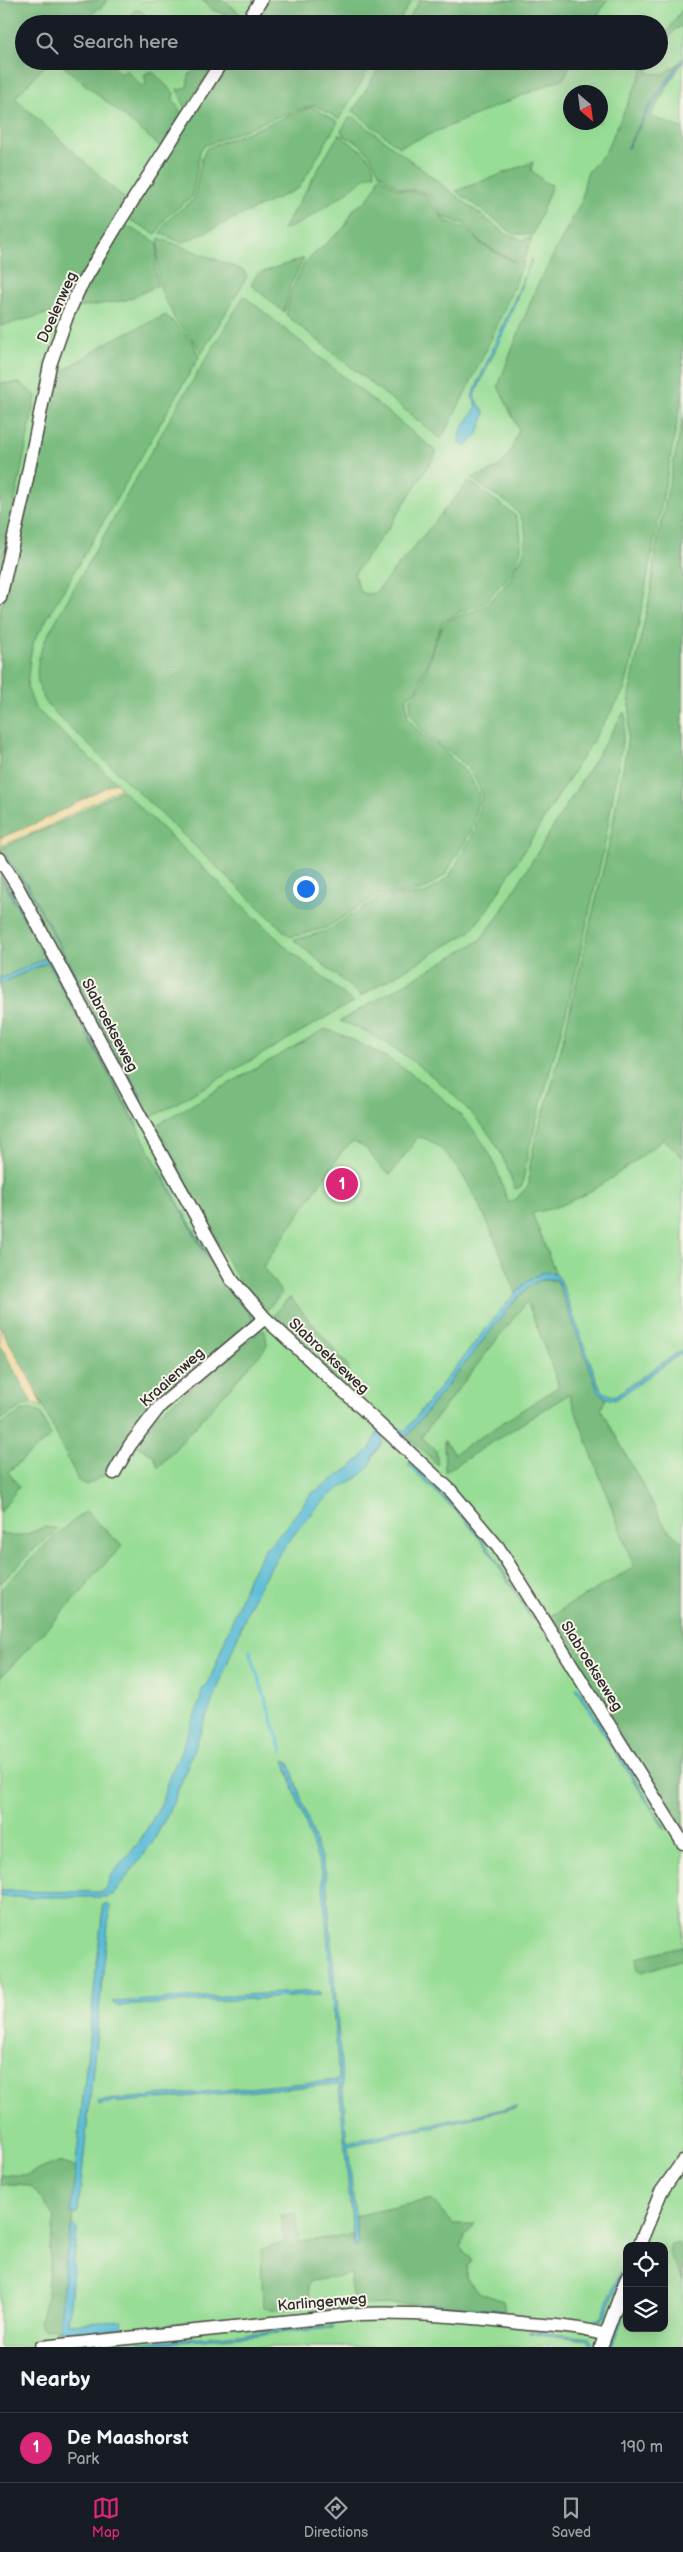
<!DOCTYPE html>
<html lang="en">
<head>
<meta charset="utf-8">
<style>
	:root { --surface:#171b24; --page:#242831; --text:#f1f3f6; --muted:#9ea1a6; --line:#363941; --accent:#db2777 }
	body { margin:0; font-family:"Balsamiq Sans",sans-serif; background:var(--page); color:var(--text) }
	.controls { position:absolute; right:15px; bottom:15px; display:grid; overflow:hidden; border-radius:10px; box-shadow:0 5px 20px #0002 }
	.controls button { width:45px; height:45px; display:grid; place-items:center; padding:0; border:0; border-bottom:1px solid var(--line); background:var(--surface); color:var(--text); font:25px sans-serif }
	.compass { position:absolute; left:563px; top:85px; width:45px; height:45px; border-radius:50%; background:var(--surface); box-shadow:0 5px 20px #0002; rotate:152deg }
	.you { position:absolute; left:305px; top:888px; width:18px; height:18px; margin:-12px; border:4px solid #fff; border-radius:50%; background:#1a73e8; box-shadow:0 0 0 8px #1a73e833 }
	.badge { display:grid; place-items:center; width:32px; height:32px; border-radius:50%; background:var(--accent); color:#fff; font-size:16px; font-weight:700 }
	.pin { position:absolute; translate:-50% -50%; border:2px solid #fff; box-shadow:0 1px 5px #0006 }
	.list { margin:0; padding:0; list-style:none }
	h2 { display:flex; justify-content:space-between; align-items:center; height:65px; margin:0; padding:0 20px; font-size:21px }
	h2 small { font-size:16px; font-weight:400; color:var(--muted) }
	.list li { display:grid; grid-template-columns:32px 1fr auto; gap:15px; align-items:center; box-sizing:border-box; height:70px; padding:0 20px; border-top:1px solid var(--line) }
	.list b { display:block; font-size:19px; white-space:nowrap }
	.list p { margin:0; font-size:16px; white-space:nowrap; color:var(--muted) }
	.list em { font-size:16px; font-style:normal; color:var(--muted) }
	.icon { flex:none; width:28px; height:28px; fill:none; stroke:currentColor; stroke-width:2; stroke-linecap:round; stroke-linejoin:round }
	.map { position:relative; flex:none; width:683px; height:2347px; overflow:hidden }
	.search { position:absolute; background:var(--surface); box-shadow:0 5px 20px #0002; left:15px; right:15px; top:15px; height:55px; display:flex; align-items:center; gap:12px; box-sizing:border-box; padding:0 18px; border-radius:28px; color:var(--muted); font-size:19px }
	.sheet { height:135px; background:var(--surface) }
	nav { display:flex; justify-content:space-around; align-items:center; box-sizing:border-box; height:70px; border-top:1px solid var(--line); background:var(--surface); font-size:14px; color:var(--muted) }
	nav a { display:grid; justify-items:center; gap:2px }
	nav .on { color:var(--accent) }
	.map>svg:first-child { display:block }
	.green { fill:#98dd96; stroke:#628460; fill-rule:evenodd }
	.forest { fill:#7abc7f; stroke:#527455; fill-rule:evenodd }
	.sand { fill:#eeda9e; stroke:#8c8264 }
	.water { fill:#58bcd6; stroke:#427480 }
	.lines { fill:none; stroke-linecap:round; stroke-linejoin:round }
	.stream { stroke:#58bcd6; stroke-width:3 }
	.street-casing { stroke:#484641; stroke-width:15 }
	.street { stroke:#fff; stroke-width:12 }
	.labels { text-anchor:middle; stroke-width:4; stroke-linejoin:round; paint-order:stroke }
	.street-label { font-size:15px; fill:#2b2b2b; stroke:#f7f3e8 }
</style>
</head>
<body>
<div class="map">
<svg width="683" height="2347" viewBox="0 0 683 2347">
	<rect width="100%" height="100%" fill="#f7f3e8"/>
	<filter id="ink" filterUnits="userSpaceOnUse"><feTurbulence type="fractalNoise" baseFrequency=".02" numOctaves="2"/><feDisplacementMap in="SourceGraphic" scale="10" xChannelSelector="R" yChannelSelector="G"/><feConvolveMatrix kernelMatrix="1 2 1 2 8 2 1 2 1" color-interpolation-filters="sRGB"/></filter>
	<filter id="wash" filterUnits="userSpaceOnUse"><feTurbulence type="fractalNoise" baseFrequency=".0096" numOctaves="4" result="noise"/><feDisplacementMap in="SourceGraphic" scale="20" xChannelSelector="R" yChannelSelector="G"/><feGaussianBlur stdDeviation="1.12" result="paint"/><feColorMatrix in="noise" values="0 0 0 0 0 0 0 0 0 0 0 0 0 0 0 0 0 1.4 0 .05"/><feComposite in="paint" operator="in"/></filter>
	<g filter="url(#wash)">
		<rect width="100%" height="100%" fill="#ebe0bd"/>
		<path class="green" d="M0,0h683v2347h-683zM24,24h635v37h-635zM570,92h30v30h-30zM627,2246h37v82h-37z"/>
		<path class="forest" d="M0,0h107l-3,5 -25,19h-55v37h25l-34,37 113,104 -62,107 -66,17z
			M202,0h22l21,18 -3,6h-14l1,-5 -2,-4 -13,-4z
			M265,0h147l-15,24h-147z
			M420,0h187l-14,24h-188z
			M683,8v18l-8,3 -16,24v-9z
			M135,10h5l16,14c-10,0 -19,0 -24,-11z
			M57,61h53l-1,2 12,11 5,-5 15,17 4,-1 1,-3 -2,-7 4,-3h5l21,21 -1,6 9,15 -21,33z
			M181,61c13,0 22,-2 28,10l-23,38 -9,-20 4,1 6,-3 2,-12 9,-9 -4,-3z
			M226,61h148l-35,58 -25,-14 -40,13 -70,28 -4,5 -8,46 -25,19 -11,18 -29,-16z
			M383,61h189l-8,17 -165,69 -46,-36z
			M647,61h7l-7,12 17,1 15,-11 -30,43 -22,42 22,-38 34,-49 -33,55 33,13v262l-52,273 -7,27 -137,219 -16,21 -110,65 -67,-56 33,-9 51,-33 47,-4 24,-17 26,-46 7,-37 -9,-20 -15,-16 -35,-26 -12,-19 -1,-14c22,-17 16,-53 34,-74 10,-11 27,-11 38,-18 26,-18 59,-62 36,-94 -11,-15 -33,-21 -46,-35 35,-11 34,-16 47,-48l-21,-44 38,-98 45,-86 6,-29 18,-20z
			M312,107l26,15 -39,66 -117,55 -22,-10 9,-14 25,-20 8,-42 5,-9z
			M354,117l152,117 17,6 9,-3 -7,21 -13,2 -31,-17 -16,-19 -22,-7 -9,-15 -10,-10 -25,-4 -19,-14 -10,-19 -11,-12 -15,-7 -3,-5 8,-13z
			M339,134c14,14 33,16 36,40 -12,2 -19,12 -29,19 -13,8 -49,36 -63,36z
			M533,162l-2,8 15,13 6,2 -19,50 -19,-1 -58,-43z
			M379,176l18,13 27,5 21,27 19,6 17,17 28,16 7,2 8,-1c-24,61 -51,120 -83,178l-155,-124 5,-24 14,-29 39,-34 10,-19 12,-8 11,-16z
			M123,224l35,19 -3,24 2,19 -31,14 -50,8z
			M159,238l74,28 11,5 3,6 -46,77c-6,-16 -16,-22 -26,-34 -3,-5 -3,-10 -6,-14 -15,-20 -11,-45 -10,-68z
			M304,258l-14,28 -6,26 -33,-27 6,-11z
			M244,296l193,156 -47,74 -36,48 6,17 6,3 9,-1 94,-112 46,34 5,14 1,18 -4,16 -5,10 -28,30 -24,9 -18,11 -25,67 -11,8 2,20 14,17 18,12 30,29 9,19 -7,35 -27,45 -21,15 -23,4 -24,1 -51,33 -36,9 -240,-229c-19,-25 -15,-50 0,-77l122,-216z
			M166,315l27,27 6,15 -165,284 -4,16 -3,30 8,21 81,74 -75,39 -41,17v-225l7,-25 44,-209 62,-40z
			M0,383h20l16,13 -36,179z
			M683,417v741l-19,-19c-40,30 -82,66 -132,74l24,61c-18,-3 -28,6 -40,19 -14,-36 -54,-152 -98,-156l-27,37c-17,-6 -21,-31 -39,-32l-9,8 -80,117 19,26 -17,19 -21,-22 -88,-158 4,-9 165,-94c56,18 131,69 162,120 10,17 15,35 21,54l7,-3 14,-15 1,-19 5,-26 19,-62 56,-238 16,-89 4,-37 -1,-19 22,-105 4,-37zM161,1135l57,109 -58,-108z
			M624,712l2,7 -22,129 -35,153 -41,151 -6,34 -7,3c-6,-15 -11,-32 -20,-46 -29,-45 -104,-106 -155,-122l139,-80 18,-23z
			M122,790l165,158 66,54 -199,114 -10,-1 -144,-261 2,-6 66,-29zM33,896l9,17 99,183 -1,1z
			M0,877l46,81 -46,21z
			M48,962l156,290 21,35 27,29 2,6 -77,64 -68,87 -23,12 -8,-5 -44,-93 -34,-61v-342z
			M540,1280h17l46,116 3,2 -5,11 65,119 17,15v292l-136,-217 87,-51 -65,-173 -124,78 -1,-32 10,14 104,-67 -1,-7 -30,-79 -106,136 15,13 2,15 -31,-29 107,-134 14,-15z
			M291,1298l56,67 5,14 -2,7 -4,3 -75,-70 15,-19z
			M262,1330l3,1 2,13 -3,6 -106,118 -4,-12 -20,-12 21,-27z
			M0,1344l32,59 -7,2 -25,15z
			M33,1409l8,5 10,22 -43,36 11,14 -19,27v-88l24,-15z
			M86,1511l36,35 -34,36 1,2 -89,94v-88l50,-50z
			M45,1527l13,2 -25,21 -33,34v-52c16,9 29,1 45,-5z
			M683,1947v12l-41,13 -4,-2 -2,-12z
			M58,2162l18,5 -4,57 -7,39 -6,69 -8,-4 -5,2 -5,-2 -2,-5 8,-27 3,-49 5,-30 -23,-30 -12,-3 -20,1v-10h27z
			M432,2199l21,25h22l-10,12 -4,11 4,7 7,4 -1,5 -4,2 -1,12 12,15 25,9 2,10 -83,-7 -67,1 -4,-22 1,-9 -41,7 -3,5 2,14c-11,11 -32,10 -47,8l-2,-58 23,-7 -3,-27 14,-3 4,29 53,-7 2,13 4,-3 -3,-29z
			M678,2243l5,9v29l-14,-28 2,-9z"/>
		<path class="sand" d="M116,782l5,6 -76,40 -45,18v-8l41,-17z
			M0,1326l34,61 8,20 -10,-4 -32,-59z"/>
		<path class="water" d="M683,58v3l-34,49 -22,39 22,-43z
			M532,259l-28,72 -30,65 11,18 -7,20 -11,12 -9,-3 4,-14 15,-23 -5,-10z
			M2,852l26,34 113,211 -113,-210z
			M0,874l14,22 124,230 -90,-164 -48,22v-5l46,-21z
			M160,1171l66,115 26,30 -27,-29z
			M543,1272l12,1 5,6 39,107 6,7 9,3 69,-47v3l-68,48 -9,-2 -8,-7 -41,-111c-20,-4 -31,8 -43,22l-106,133 -4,1 -19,-13 4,-1 16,9 95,-120 26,-29z
			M379,1429c8,12 2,16 -5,26 -2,3 -2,7 -4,10 -10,16 -32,21 -45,35 -29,28 -58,68 -75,105l-77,198 -20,39 -39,52 -7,3h-107v-6l102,1 4,-3 4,-12 29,-35 22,-37 8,-28 11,-23 20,-53 2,-11 7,-8 40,-106 17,-28 20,-21 25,-33 39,-26 20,-19z
			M410,1463l59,59 23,31 41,68 -42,-67 -25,-33 -58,-56z
			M578,1687l86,139 1,4 -80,-125 -10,-17z
			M284,1760l5,2 37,111 21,269 170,-36 -2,2 -167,38 10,99 -4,3 -15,-164 -240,20 -2,-3 242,-21 -17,-208z
			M108,1904l2,2 -32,307 -2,2 -5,-2 4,-40 27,-258 2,-10z
			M319,1991l1,4 -12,1 -192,10 -4,-4z
			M72,2224l5,5 -9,95 54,-3 1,7 -42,5 -22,-1 6,-69z
			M625,2258l2,3 -22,56 -7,5 -24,-2v-2l22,2 6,-3z
			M627,2300v8l-15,39h-4z
			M426,2304l73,6 4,2 -78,-6z
			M189,2322v3l-63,5 1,-1z
			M333,2326v2l-196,18 1,-3 19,-2z
			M531,2331l59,7 3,7 -3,2 -1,-7 -59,-7z"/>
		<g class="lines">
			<path class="stream" d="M250,1651l32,100"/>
		</g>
	</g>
	<g filter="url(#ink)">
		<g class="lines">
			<g class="street-casing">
				<path id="street" d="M246,24l15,-24
					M0,598l24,-105 26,-128 17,-49 12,-27 42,-70 101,-158
					M0,859l17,27 128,239 86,154 34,39 186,173 47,56 185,296
					M114,1473l16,-28 30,-39 105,-88
					M639,2246l22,-54 22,-31
					M41,2347l319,-33c57,-2 112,3 169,10 25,2 52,3 76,11
					M601,2347l26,-70"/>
			</g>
			<use href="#street" class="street"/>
		</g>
	</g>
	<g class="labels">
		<g class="street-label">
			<text transform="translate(57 307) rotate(-66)" y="5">Doelenweg</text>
			<text transform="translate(110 1025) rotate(62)" y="5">Slabroekseweg</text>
			<text transform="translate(329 1356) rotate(43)" y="5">Slabroekseweg</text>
			<text transform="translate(172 1377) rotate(-42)" y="5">Kraaienweg</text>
			<text transform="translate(592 1666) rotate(58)" y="5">Slabroekseweg</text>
			<text transform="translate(322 2302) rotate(-5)" y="5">Karlingerweg</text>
		</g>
	</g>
</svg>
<div class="controls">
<button><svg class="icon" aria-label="locate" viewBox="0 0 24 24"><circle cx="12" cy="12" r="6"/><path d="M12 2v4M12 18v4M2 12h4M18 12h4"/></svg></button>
<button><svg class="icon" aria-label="layers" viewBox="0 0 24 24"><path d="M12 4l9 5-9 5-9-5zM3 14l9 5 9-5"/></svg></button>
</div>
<svg class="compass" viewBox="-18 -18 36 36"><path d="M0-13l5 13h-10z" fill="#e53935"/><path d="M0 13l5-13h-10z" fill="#9ea1a6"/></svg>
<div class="you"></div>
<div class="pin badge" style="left:342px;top:1184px">1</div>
<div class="search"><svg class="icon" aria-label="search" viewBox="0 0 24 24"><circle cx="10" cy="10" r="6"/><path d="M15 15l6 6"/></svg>Search here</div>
</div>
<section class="sheet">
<h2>Nearby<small></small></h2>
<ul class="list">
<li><span class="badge">1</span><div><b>De Maashorst</b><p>Park</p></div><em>190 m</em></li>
</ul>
</section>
<nav>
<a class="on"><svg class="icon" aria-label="map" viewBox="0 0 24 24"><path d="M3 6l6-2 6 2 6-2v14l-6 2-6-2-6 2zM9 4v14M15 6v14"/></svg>Map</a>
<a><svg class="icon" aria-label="directions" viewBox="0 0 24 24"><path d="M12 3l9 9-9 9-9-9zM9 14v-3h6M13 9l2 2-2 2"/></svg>Directions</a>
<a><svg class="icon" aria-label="saved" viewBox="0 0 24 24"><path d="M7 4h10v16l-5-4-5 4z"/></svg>Saved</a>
</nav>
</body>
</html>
